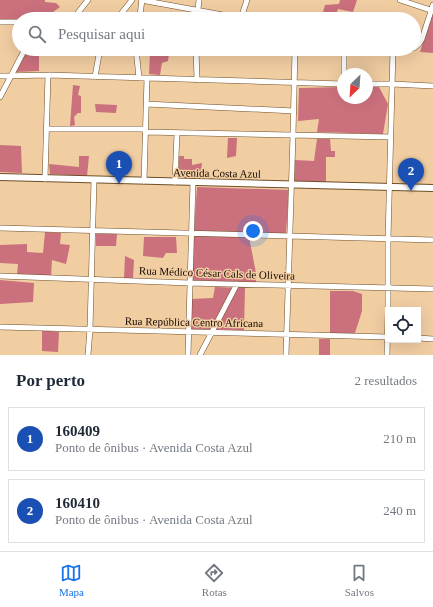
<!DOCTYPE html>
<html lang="pt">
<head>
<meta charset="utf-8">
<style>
	:root { --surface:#fff; --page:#f2f2f3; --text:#1f2937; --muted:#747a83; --line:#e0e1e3; --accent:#1a73e8 }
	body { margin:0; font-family:"Times New Roman",serif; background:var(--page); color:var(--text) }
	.controls { position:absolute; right:12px; bottom:12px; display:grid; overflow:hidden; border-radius:0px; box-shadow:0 4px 16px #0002 }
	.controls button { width:36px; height:36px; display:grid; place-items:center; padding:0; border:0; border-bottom:1px solid var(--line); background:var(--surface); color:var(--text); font:20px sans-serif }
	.compass { position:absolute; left:337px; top:68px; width:36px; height:36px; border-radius:50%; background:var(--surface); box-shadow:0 4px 16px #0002; rotate:205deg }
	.you { position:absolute; left:253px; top:231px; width:14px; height:14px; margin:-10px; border:3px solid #fff; border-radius:50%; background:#1a73e8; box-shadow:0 0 0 6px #1a73e833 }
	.badge { display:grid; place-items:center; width:26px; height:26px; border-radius:50%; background:var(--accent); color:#fff; font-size:13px; font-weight:700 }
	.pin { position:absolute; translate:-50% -33px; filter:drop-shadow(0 1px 2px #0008) }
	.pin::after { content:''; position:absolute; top:21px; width:14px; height:12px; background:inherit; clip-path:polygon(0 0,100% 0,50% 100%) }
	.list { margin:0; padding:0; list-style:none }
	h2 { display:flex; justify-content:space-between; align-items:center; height:52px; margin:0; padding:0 16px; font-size:17px }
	h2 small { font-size:13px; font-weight:400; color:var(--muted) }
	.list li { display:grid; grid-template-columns:26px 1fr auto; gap:12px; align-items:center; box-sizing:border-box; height:64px; margin:0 8px 8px; padding:0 8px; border:1px solid var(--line); border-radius:0px }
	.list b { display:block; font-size:15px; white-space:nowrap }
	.list p { margin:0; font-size:13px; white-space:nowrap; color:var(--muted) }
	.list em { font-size:13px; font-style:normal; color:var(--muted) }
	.icon { flex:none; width:22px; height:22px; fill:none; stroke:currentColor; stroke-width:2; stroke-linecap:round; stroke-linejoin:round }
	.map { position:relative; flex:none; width:433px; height:355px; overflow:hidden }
	.search { position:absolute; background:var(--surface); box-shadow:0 4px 16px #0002; left:12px; right:12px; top:12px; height:44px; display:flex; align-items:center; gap:10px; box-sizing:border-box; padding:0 14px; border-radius:22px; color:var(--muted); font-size:15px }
	.sheet { height:196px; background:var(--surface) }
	nav { display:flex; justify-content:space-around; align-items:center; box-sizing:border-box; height:56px; border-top:1px solid var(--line); background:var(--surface); font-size:11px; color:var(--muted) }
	nav a { display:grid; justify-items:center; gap:2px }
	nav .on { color:var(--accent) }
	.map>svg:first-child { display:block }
	.forest { fill:#cb707d }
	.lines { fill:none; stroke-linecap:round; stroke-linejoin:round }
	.minor-casing { stroke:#6e4f27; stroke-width:6 }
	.tertiary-casing { stroke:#6e4f27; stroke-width:8 }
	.minor { stroke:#fff; stroke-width:5 }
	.tertiary { stroke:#fff; stroke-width:6 }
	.labels { text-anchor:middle; stroke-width:3; stroke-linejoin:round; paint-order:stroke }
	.street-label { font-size:11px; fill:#160a00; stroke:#f1cda2 }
</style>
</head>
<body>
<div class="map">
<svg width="433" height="355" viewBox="0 0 433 355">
	<rect width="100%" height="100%" fill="#f1cda2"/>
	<path class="forest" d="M0,0h45v2l11,1 4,4 -11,8 -1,4h-48z
		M340,0h17l-4,12 -15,-3 -4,10h-13l4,-14 14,-1z
		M432,15h1v38l-13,-1z
		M154,49h22v4l-7,1 -1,7 -6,2 -2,12 -11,-1 1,-22 4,1z
		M27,50h12v21l-23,1z
		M73,85l7,1 -2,9 3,1v17h-3l-4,4 1,8 -5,1z
		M343,87v11h24v-11h12l9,17 -5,30 -66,-2 2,-13 -21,2 1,-33z
		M95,104l22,1 -1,8 -20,-1z
		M228,138h9l-1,18 -9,2z
		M317,139h13l1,12h4v6h-9v27l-32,-1 1,-23 19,1z
		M0,145l21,1 1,27 -22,-1z
		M79,156h10l-2,20 -37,-2 -1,-10 30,3z
		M179,156h5v3h8v6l10,-2 -2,17h-21z
		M197,187l92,3 -3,44 -92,-3z
		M45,232l16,1 -1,11 10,1 -4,19 -14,-4 -1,16 -34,-1 1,-11 -18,-1v-18l27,-1v8l16,1z
		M96,234h21l-1,12h-20z
		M194,235l55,2 7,36v9l-64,-1z
		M144,237h32l1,16h-11l-3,5 -20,-2z
		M125,256l9,4 -1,19 -9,-1z
		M0,280l34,3 -1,19 -33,2z
		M215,287l30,1 -1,42h-54l1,-31 22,-1z
		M330,291h23l9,3v17l-7,22h-25z
		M42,330l17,2 -1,20 -16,-1z
		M319,339h11v16h-11z"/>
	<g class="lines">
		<g class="minor-casing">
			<path id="minor" d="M141,0l104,19
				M400,0l33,11
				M241,18l6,-18
				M73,19l15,-19
				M117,19l15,-19
				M137,19l3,-4 2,-15
				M197,19l2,-19
				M0,22h19
				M414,48l5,-4 3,-5 11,-34
				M136,49l3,29
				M196,49l1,31
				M218,49l77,2
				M344,74v-25
				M0,76l48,-1 295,9
				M95,77l5,-28
				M367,84h25l41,2
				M0,97l25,-48
				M146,104l148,7
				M47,129h98
				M145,132l246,5
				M45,179l3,-104
				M144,181l3,-103
				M175,182l2,-49
				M0,228l433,12
				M0,276l190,7 243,6
				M388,310v-71l5,-190
				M0,327l388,10
				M418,338l15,1
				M88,355l2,-26 4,-149
				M188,355l5,-173
				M200,355l37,-71
				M286,355l7,-220 2,-86
				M387,355l1,-44"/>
		</g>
		<g class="tertiary-casing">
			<path id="tertiary" d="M0,177l433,11"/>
		</g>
		<use href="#minor" class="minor"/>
		<use href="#tertiary" class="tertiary"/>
	</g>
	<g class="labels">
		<g class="street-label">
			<text transform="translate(217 173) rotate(1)" y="4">Avenida Costa Azul</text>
			<text transform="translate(217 273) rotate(2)" y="4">Rua Médico César Cals de Oliveira</text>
			<text transform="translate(194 322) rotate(1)" y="4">Rua República Centro Africana</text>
		</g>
	</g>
</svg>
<div class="controls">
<button><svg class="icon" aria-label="locate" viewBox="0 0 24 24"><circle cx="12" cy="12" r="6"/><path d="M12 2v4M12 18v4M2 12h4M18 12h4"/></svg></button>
</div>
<svg class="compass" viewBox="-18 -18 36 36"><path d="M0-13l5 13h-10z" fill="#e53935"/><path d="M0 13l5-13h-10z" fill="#747a83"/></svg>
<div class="you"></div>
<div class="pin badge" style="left:119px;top:184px;background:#1a4fb4">1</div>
<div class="pin badge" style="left:411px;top:191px;background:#1a4fb4">2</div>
<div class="search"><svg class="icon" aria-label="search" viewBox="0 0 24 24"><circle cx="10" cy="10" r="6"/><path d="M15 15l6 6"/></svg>Pesquisar aqui</div>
</div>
<section class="sheet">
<h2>Por perto<small>2 resultados</small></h2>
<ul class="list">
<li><span class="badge" style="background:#1a4fb4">1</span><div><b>160409</b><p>Ponto de ônibus · Avenida Costa Azul</p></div><em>210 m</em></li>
<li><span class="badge" style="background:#1a4fb4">2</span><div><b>160410</b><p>Ponto de ônibus · Avenida Costa Azul</p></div><em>240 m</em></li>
</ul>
</section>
<nav>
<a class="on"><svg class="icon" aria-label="map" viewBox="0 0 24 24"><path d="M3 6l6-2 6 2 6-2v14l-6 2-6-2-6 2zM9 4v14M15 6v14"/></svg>Mapa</a>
<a><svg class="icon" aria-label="directions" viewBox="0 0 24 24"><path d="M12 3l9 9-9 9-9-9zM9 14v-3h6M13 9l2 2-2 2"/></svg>Rotas</a>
<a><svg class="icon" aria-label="saved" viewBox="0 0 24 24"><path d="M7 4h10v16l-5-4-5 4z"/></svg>Salvos</a>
</nav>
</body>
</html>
